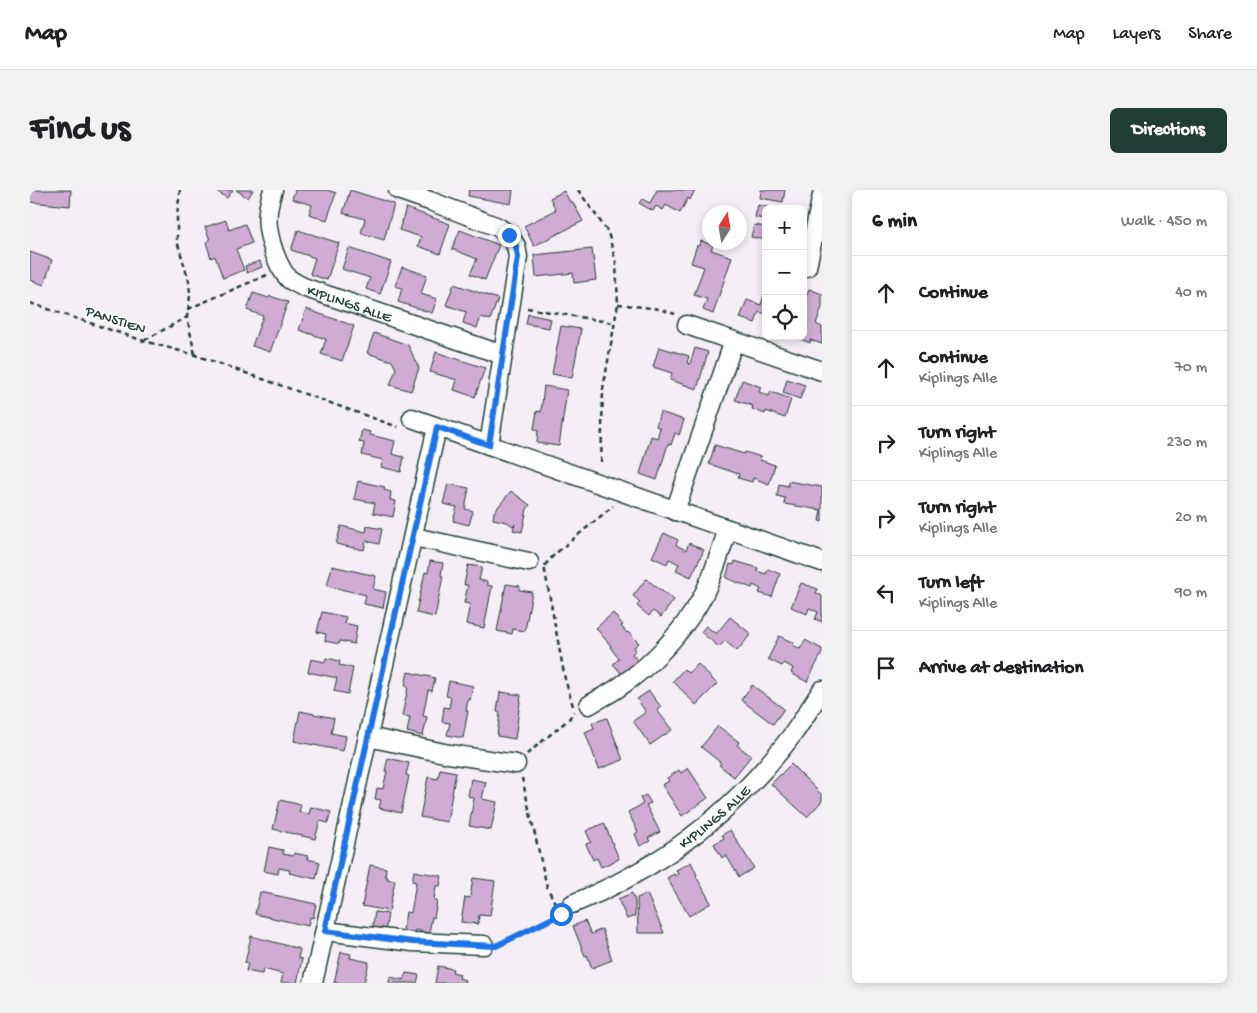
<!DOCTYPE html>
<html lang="en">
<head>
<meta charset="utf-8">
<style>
	:root { --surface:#fff; --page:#f2f2f2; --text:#202124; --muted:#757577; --line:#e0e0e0; --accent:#1f3d34 }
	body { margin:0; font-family:"Gochi Hand",sans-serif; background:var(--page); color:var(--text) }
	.controls { position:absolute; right:15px; top:15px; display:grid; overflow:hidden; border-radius:8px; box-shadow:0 2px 8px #0003 }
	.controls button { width:45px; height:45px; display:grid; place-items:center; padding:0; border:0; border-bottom:1px solid var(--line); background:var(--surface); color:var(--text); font:25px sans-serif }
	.compass { position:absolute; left:672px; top:15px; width:45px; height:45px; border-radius:50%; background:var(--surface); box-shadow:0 2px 8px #0003; rotate:11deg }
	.stop { position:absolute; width:15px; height:15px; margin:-11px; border:4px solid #1a73e8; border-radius:50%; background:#fff }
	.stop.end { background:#1a73e8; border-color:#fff; box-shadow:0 1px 5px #0008 }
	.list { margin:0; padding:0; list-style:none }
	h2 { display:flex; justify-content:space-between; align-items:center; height:65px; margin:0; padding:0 20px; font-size:21px }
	h2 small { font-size:16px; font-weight:400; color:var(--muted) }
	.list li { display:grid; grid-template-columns:32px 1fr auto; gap:15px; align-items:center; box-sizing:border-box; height:75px; padding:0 20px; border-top:1px solid var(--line) }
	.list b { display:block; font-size:19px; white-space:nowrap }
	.list p { margin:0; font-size:16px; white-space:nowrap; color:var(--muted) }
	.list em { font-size:16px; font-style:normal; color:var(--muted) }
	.icon { flex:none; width:28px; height:28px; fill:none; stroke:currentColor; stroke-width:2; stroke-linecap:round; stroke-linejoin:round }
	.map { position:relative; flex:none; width:792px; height:793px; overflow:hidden; border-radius:8px }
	header { display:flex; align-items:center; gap:30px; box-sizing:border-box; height:70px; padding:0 25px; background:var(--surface); border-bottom:1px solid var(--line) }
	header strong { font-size:24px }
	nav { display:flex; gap:28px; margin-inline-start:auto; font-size:18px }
	.intro { display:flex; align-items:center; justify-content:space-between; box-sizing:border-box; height:120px; padding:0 30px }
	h1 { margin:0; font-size:35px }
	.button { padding:12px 22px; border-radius:8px; background:var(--accent); color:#fff; font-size:18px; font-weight:700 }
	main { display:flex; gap:30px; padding:0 30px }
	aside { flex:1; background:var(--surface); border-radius:8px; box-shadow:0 2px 8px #0003 }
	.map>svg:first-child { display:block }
	.building { fill:#d0abd4; stroke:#1f3d34 }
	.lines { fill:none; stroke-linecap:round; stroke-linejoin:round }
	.minor-casing { stroke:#1f3d34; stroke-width:21 }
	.path { stroke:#1f3d34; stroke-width:2.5; stroke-dasharray:5 4; stroke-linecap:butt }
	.minor { stroke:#fff; stroke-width:18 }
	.route { stroke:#1a73e8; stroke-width:6 }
	.labels { text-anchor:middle; stroke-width:4; stroke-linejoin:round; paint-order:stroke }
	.street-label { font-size:15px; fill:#1f3d34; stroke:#fff }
</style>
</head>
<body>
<header>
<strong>Map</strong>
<nav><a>Map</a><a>Layers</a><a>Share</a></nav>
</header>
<div class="intro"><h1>Find us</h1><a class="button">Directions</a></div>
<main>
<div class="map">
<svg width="792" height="793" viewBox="0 0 792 793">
	<rect width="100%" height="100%" fill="#f6eef6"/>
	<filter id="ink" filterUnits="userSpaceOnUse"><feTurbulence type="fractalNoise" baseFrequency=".02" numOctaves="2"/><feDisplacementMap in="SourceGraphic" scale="10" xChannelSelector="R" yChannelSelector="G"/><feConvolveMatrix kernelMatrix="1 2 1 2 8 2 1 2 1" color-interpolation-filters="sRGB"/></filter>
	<g filter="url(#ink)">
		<path class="building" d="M0,0h41l-1,16 -40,-4z
			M185,0h18l-6,8z
			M206,0h17l-5,8z
			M265,0h32l9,3 -9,27 -18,-6 3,-9 -20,-6z
			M320,0l44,14 -10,36 -23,-7 4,-14 -22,-6z
			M439,0h44l-2,14 -43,-8z
			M627,0h38l-5,10 -2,-2 -8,15 -14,-8 -3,5 -7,-4 -3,5 -14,-8 3,-4 8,4z
			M731,0h24l-2,12 -23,-4z
			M534,1l6,11 2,-1 11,20 -49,25 -10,-20 32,-16 -6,-12z
			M728,15l19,4h-11v11l-11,-3z
			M376,18l44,16 -10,30 -22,-8 3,-9 -22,-7z
			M196,30l3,10 16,-6 7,19 -16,6 8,21 -21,8 -8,-22 -4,2 -5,-16 4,-2 -5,-13z
			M724,35l12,2v13l-15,-3z
			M268,40l41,13 -12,37 -17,-6 5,-16 -24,-8z
			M430,40l39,15 -14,35 -15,-6 7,-15 -25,-10z
			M671,51l12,4 -2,5 21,7 -19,57 -10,-4 4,-11 -13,-4 10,-28 -13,-4 6,-18 2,1z
			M319,58l42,14 -11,32 -14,-5 4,-11 -28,-9z
			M562,59l4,31 -22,3 -1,-10 -37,4 -2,-22z
			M0,62l22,8 -8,25 -14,-5z
			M230,71l2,6 -15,6 -2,-7z
			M372,77l25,8 -6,19 16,5 -5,14 -34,-11 4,-14 -7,-2z
			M424,94l44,15 -8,21 -9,-3 -4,11 -14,-5 3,-11 -20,-7z
			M736,99v25l-7,-2 -4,11 -15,-5 7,-18 14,5z
			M779,99l13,5v13l-6,17 6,3v17l-12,-4v3l-18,-7h11v-32z
			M223,103l16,5 1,-2 18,6 -18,50 -18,-6 11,-30 -16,-6z
			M276,119l48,17 -12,35 -21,-7 5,-15 -27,-9z
			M498,124l23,5 -2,9 -23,-4z
			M531,136l20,3 -9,49 -20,-4z
			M344,143l34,12 11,23 -8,23 -21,-6 6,-16 -4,-8 -25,-8z
			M629,157l30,9 -2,7 3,1 5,-16 13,4 -11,37 -27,-9 2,-7 -19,-6z
			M406,162l49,16 -10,29 -21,-7 3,-10 -27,-8z
			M757,189l18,6 -5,14 -17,-6z
			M712,190l19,7 -2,5 10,4 2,-4 20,7 -6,19 -19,-7 -1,3 -13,-5 1,-3 -18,-6z
			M514,196l23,4 -8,56 -22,-3 1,-13 -4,-1 3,-18 4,1z
			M630,222l24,8 -5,15 -4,-2 -4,12 -3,-1 -11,36 -17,-6 11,-38 6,2 3,-10 -4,-2z
			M332,240l8,2v3l25,6 -3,13 12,3 -3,15 -20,-5 2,-7 -21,-5 2,-12 -5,-1z
			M685,255l29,9 1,-2 16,5 -1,3 15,5 -6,19 -16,-6 -1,4 -14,-4 1,-4 -30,-10z
			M328,291l27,6 -1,3 7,2 -1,8 6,1 -3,16 -20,-4 2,-10 -21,-4z
			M758,291l34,6v35l-3,-1 2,-11 -37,-6 1,-6 -8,-2 2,-12 9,2z
			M418,294l21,4 -4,21 8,2 -4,14 -16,-4 4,-14 -14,-3z
			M481,301l19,14 -3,4 -5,23 -9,-2 2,-6 -2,2 -6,-4 -14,-3 1,-7z
			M311,336l25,6 1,-6 15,3 -3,15 -13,-3 -2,9 -28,-6z
			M634,343l14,7 -2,5 10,5 3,-7 15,7 -13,27 -15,-7 3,-6 -10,-5 -2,5 -15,-7z
			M400,371l13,2 -2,13h2l-8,41 -19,-4 9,-41 3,1z
			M705,371l23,7 -1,3 9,3 2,-5 12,5 -8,23 -13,-4 2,-4 -8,-4 -1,3 -26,-10 4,-14 4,1z
			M438,375l14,2 -3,13 8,2v3l5,1 -8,42 -18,-4 4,-20 -6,-1 4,-18h-4z
			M302,376l44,10 -3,13 13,3 -3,16 -19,-4 2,-9 -39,-9z
			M616,389l28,21 -13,17 -8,-6 -4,5 -12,-10 3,-4 -7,-6z
			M771,393l17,6 -2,4 6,3v26l-7,-3 3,-7 -9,-4 -2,6 -16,-7z
			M476,394l14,2 -1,4 13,2 -7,39 -12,-2 -1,5 -15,-3z
			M292,422l24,5 -2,6 13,3 -3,18 -14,-3 -1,3 -14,-3 1,-7 -9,-2z
			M583,423l10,12 -2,1 6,7 1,-1 11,11 -5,4 2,3 -4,4 6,7 -16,13 -9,-10 6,-5 -9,-12 1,-1 -15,-18z
			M700,427l21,17 -14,17 -12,-10 -6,6 -18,-15 5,-6 10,8z
			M749,446l15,7 -1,2 7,4 5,-9 17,9v4l-15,29 -16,-9 2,-5 -9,-5 -2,3 -14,-7z
			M296,468l14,3 -1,4 14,3 -5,26 -14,-3 3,-13 -29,-6 3,-13 14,3z
			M668,474l19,20 -21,21 -23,-24 11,-12 4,4z
			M378,482l27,6 -3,13 -4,-1 -5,26 4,1 -4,19 -16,-4 3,-15 -8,-1 6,-29 -3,-1z
			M419,491l24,5 -3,14h-2l-2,11h2l-5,27 -16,-3 3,-12 -8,-1 2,-15 5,1 2,-11 -5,-1z
			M722,495l32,24 -11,15 -32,-24z
			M619,501l12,16 -4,3 15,20 -22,15 -17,-24 13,-9 -9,-13z
			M470,502l21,3 -6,44 -18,-3 3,-24h-3z
			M270,521l34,7 -3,15 15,3 -3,15 -49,-10z
			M577,528l16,42 -24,9 -14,-37 9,-4 -2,-5z
			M688,536l21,16 -2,3 14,11 -17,21 -15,-12 2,-2 -20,-16z
			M358,568l21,5 -3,12 3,1 -8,37 -22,-5 2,-8 -6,-1 2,-11 6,1 4,-18h-2z
			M761,574l31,31v6l-15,16 -36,-33z
			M658,578l20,30 -26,18 -20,-31 7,-4 -2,-3 12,-8 2,3z
			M410,579l16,3 -9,50 -27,-5 8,-40 10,2z
			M441,589l15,3 -4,17 15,3 -6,28 -22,-4 5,-28 -6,-2z
			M616,605l5,8 -5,2 14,27 -12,6 2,3 -10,5 -5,-12 3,-2 -10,-20 15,-8 -3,-6z
			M250,610l21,5 -2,7 10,2 2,-7 20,5 -3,11 -8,-2 -5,18 -42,-10z
			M574,633l15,36 -18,8 -4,-9 -4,2 -7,-16 5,-2 -5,-11z
			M700,640l24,38 -15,9 -13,-22 -4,3 -8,-14 10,-6 -2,-3z
			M239,657l14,3v4l10,2 1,-3 14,3 -1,3 13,3 -4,17 -27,-6 1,-3 -11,-2 -1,6 -14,-3z
			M661,672l6,13 -1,1 15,27 -22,13 -22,-38 7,-4 1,2 3,-2 -2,-4z
			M340,675l16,3 -1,8h3l-1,3 8,1 -6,31 -27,-5z
			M384,681l28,5 -2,10h-4l-2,14 3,1 -3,17 -2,-1 -3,16 -14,-3 -1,4 -12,3 4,-25 5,1 5,-31 -4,-1z
			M443,688l22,3 -5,35 -11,-1 -1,9 -17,-2 4,-25 5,1z
			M230,702l56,12 -3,14 -3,-1 -2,9 -53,-12z
			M602,703l3,8v15l-8,3 -9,-20z
			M617,704l17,39h-26l-1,-35z
			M345,722l13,2 -3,18 -13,-2z
			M555,731l6,13 11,-5 10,31 -20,8 -5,-13 -2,1 -12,-30z
			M221,746l49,13 -2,9 4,1 -5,24h-16l2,-9 -20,-5 -1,5 -16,-3 2,-8h-3z
			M311,762l10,2 -1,4 19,4 -5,21h-30z
			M408,776l15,3 -1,3 8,2 -1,4 6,2 -1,3h-29z
			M376,783l13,2 -2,8h-28l1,-6 14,3z"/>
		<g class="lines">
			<g class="minor-casing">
				<g id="minor">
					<path id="s1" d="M243,0c-8,24 -7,38 1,62 4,10 7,19 15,27 4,3 9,5 14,8l200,68"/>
					<path d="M368,0l32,11 68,26 11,8 7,11 2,11 -29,188"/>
					<path d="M777,77l15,-72"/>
					<path d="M657,135l135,46"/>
					<path d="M382,228l410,144"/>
					<path d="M645,321l59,-170"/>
					<path d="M384,347l115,25"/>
					<path d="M559,515c11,-7 23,-12 33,-20 29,-20 55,-48 74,-77 15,-24 23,-53 32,-79"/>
					<path d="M338,547l81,17 67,10"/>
					<path id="s2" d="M542,714c88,-35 163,-93 221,-170 10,-14 19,-29 29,-44"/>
					<path d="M295,741l88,11 71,3"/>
					<path d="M283,793l124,-556"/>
				</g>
			</g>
			<path class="path" d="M150,0l-3,26v25l12,40 1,15 -3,21 8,38
				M548,0l30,42 8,31 2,41 -15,85 -2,77
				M0,113l114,38 51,14 203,72
				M588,114l41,5 16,5
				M497,118l87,15
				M158,119l79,-34
				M115,150l42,-23
				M543,516l-8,-27 -21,-113 11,-12 58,-48
				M497,564l42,-35 5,-8
				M492,588l25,109 9,18
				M470,754l60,-30"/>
			<use href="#minor" class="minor"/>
		</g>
	</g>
	<g class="lines" filter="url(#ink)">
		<path class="route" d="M479,45l7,11 2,11 -29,188 -52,-18 -112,504 88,11 83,4 65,-32"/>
	</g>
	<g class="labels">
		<g class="street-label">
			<text dy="5" stroke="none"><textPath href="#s1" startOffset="160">KIPLINGS ALLE</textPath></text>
			<text transform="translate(86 129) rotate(18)" y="5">PANSTIEN</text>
			<text dy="5" stroke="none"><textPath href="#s2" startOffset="168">KIPLINGS ALLE</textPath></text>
		</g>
	</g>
</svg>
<div class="controls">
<button>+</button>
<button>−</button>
<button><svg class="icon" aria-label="locate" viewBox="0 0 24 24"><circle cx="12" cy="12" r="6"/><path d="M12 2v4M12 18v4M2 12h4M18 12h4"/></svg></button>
</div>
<svg class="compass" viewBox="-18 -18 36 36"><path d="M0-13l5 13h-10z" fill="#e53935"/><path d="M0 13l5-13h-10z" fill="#757577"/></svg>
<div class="stop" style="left:531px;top:724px"></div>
<div class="stop end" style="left:479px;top:45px"></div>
</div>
<aside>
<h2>6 min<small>Walk · 450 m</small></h2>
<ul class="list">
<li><svg class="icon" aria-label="ahead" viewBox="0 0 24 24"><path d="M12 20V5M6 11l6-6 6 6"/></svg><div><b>Continue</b></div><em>40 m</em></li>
<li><svg class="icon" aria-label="ahead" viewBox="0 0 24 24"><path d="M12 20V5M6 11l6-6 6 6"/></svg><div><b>Continue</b><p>Kiplings Alle</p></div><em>70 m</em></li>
<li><svg class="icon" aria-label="right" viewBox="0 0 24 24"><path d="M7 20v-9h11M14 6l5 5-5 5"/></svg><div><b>Turn right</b><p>Kiplings Alle</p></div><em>230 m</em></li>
<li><svg class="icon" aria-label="right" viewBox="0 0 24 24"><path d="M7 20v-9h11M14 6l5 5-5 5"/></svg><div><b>Turn right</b><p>Kiplings Alle</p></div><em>20 m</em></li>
<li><svg class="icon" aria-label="left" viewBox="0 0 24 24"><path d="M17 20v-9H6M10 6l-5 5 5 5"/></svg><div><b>Turn left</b><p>Kiplings Alle</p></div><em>90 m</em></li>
<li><svg class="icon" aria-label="arrive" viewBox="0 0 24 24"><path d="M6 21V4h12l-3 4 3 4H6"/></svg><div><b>Arrive at destination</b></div></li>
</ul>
</aside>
</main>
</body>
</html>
